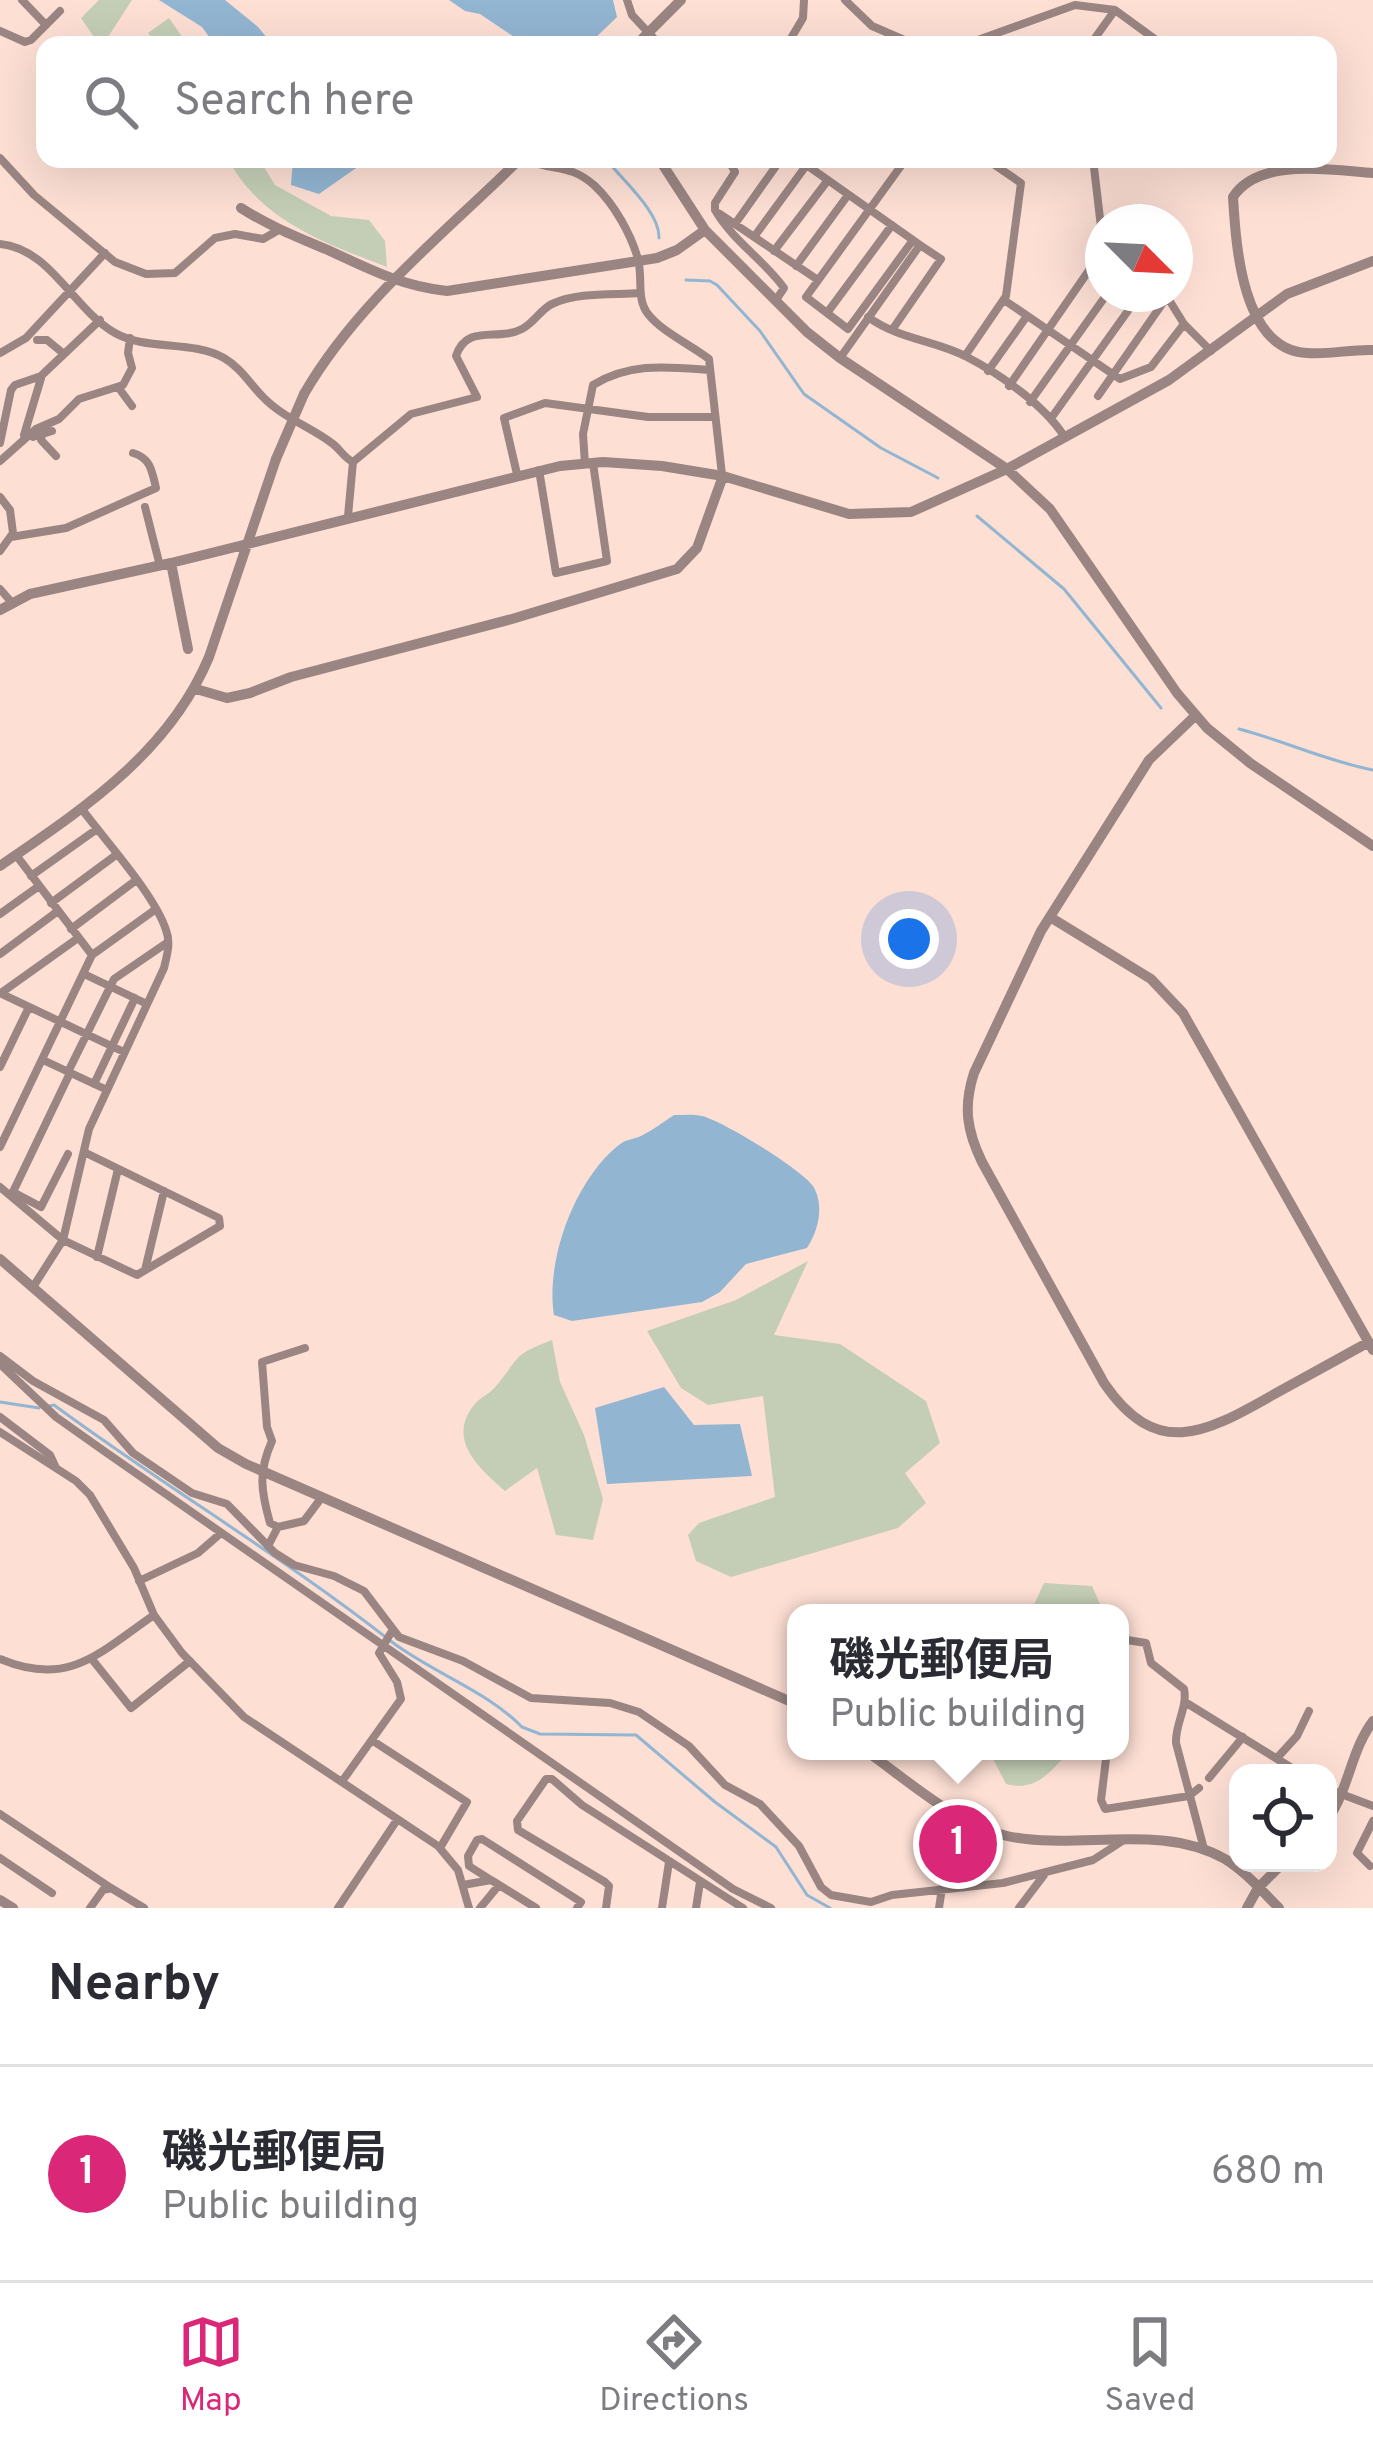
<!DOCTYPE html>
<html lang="en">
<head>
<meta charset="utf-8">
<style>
	:root { --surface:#fff; --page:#f7f7f7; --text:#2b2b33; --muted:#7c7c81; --line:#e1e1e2; --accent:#db2777 }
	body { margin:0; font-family:Overpass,"Noto Sans JP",sans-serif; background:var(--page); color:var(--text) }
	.controls { position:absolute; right:36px; bottom:36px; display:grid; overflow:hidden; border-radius:24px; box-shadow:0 12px 48px #0002 }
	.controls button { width:108px; height:108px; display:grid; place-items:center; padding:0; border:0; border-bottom:3px solid var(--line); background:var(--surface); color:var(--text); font:60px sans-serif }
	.compass { position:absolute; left:1085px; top:204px; width:108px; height:108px; border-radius:50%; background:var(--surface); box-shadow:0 12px 48px #0002; rotate:114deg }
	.you { position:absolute; left:909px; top:939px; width:42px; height:42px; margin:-30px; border:9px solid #fff; border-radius:50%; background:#1a73e8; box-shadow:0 0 0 18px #1a73e833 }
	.badge { display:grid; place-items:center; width:78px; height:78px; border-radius:50%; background:var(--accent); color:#fff; font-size:39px; font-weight:700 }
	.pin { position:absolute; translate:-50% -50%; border:6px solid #fff; box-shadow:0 3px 12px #0006 }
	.popup { position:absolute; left:787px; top:1604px; width:342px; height:156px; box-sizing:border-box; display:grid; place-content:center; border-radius:24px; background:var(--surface); filter:drop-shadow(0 3px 9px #0005); font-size:39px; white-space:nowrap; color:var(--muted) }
	.popup b { font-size:45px; color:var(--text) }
	.popup::after { content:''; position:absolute; left:50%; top:100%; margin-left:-24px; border:24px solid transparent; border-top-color:var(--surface) }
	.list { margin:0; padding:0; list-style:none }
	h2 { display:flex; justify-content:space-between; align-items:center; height:156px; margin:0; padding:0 48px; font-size:51px }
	h2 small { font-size:39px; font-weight:400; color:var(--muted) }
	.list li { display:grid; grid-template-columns:78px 1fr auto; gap:36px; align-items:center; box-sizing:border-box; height:216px; padding:0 48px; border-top:3px solid var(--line) }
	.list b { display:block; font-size:45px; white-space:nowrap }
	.list p { margin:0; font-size:39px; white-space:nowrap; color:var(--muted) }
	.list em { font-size:39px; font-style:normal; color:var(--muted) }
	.icon { flex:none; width:66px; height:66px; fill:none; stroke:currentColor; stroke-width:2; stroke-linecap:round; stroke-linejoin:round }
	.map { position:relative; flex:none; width:1373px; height:1908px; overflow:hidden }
	.search { position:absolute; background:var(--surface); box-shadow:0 12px 48px #0002; left:36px; right:36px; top:36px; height:132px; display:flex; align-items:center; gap:30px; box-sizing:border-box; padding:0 42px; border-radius:24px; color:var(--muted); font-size:45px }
	.sheet { height:372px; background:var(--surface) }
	nav { display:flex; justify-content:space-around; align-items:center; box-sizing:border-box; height:168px; border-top:3px solid var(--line); background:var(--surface); font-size:33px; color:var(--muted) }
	nav a { display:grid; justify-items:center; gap:6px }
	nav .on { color:var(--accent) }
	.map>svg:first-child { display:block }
	.green { fill:#c4ceb6 }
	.water { fill:#92b5d2 }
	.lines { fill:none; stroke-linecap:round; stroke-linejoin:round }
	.stream { stroke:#92b5d2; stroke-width:3 }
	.minor { stroke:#9a8582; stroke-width:8 }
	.tertiary { stroke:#9a8582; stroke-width:10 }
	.tertiary-bridge { stroke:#9a8582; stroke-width:10 }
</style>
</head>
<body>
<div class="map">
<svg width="1373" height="1908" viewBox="0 0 1373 1908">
	<rect width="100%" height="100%" fill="#fddfd4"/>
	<path class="green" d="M99,0h33l-26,40 -12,-3 -13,-19z
		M169,18l19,27h-31l-9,-12z
		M228,159h31l16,26 56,31 38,4 16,21 2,26c-62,-24 -126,-46 -159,-108z
		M808,1261l-34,74 66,9 86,57 14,42 -35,30 21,30 -28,25 -167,49 -35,-16 -8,-26 11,-12 76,-26 -12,-101 -55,9 -27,-17 -34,-57 89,-31z
		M552,1340l8,42 24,53 19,64 -10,41 -37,-5 -19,-67 -32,23c-25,-22 -59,-51 -31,-86 6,-8 16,-11 22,-19 26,-31 15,-30 56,-46z
		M1044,1583l48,3 12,27h-74z
		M989,1751h80c-18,21 -33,41 -63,33z"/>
	<path class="water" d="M159,0h66l33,27 15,18h-58l-13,-18z
		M449,0h164l4,17 -29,28h-62l-46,-31 -15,-3z
		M293,159h76l-50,35 -28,-9z
		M674,1115c9,0 20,-1 28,1 21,5 99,53 111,70 12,20 5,45 -6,62l-61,16 -26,28 -18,10 -130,19 -18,-6c-9,-55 22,-140 69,-173 4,-2 14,-4 18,-6 12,-6 22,-14 33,-21z
		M664,1387l30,38 46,-1 12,52 -145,8 -12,-76z"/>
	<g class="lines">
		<path class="stream" d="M606,159c17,22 54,53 53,79
			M686,280l24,1 7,4 43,46 44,63 77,54 57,30
			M977,516l87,73 97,119
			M1239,729c46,12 87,32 134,41
			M0,1402l39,6
			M49,1406l5,-1c111,82 230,152 338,237 41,31 95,49 130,85l18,7 96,1 79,67 61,45 31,48 23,13"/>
		<path class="minor" d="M22,0l24,25
			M627,0l5,15 28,30
			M845,0l27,26 44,19
			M0,31l25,11 6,-2 29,-29
			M787,45l16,-27 1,-18
			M964,45l111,-40 40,5 48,35
			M1090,45l25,-35
			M0,158l34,37 81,67 31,12 29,-1 40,-35 20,-4 28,5 14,-8
			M527,159c22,13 42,3 68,27 19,18 36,48 43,73 5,18 -2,40 10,55 14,18 43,31 61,45l13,116
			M728,159l7,13 -20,31v7c18,31 50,51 69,78l-8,12
			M798,159l122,86 -80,113
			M906,159l-100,138 42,32 65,-89
			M1093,159l10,85
			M720,214l98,66
			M735,224l46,-65
			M754,237l57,-78
			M0,244c51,5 72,64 115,89 32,18 77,7 109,25 17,10 26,26 39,39 20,21 48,30 70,47 8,6 10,13 20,18
			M774,251l54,-71
			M796,266l52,-71
			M1166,295l18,29 27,27
			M1004,300l116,79 31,-12 33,-43
			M827,313l65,-88
			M868,317c32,23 67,23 99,40 33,17 77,48 97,79
			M892,330l49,-71 -21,-14
			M37,340h10l17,14
			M0,353l26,-15 79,-85
			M965,356l41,-60 15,-113 -35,-24
			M988,371l39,-55
			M1009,386l94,-136
			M118,387l14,19
			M1098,396l69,-99
			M1030,402l77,-108
			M1052,417l88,-123
			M42,433l-1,7 15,16
			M24,435l18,-60 58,-55
			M33,437l19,-6
			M0,443l11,-53 4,-5 26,-9
			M0,461l36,-32 23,-10 20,-20 44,-14 9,-17 -4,-15 2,-15
			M353,462l58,-48 66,-17 -21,-41c11,-33 41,-14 66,-27 12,-6 19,-20 30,-25 25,-12 61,-9 88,-11
			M585,464l-2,-30 10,-49c38,-23 75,-18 117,-15
			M539,470l17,103 51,-12 -14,-98
			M517,474l-13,-56 41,-15 103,14h66
			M0,497l10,13 3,23 -13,18
			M145,507l15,59
			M348,516l5,-54
			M11,537l55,-9 90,-40c-4,-16 -5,-30 -23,-35
			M0,589l13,15
			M16,855l76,100
			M31,876l66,-47
			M51,903l65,-48
			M0,914l39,-28
			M71,929l64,-48
			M0,954l58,-43
			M84,974l63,30
			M0,993l124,59
			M1,993l77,-55
			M43,1060l62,29
			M0,1067l29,-60
			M68,1072l46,-93 54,-37
			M94,1084l41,-86
			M0,1147l92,-192 64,-46
			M0,1187l63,53 74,35 83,-49 -1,-8 -135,-66
			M13,1192l28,15 27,-53
			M11,1196l59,-123
			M97,1257l21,-88
			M145,1270l19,-79
			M33,1287l30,-47 26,-111 75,-161c3,-13 7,-25 2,-38 -11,-35 -62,-91 -85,-122
			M0,1356l33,25 71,39 29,33 59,40 35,11 48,49 19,12 40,11 30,15 35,46 64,24 68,37 79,5 29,9 50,34 36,39 35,19 39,42 22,41 10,8 40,7 21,-7 111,-12 90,-23 31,-20
			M0,1364l56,53 48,34 629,438 38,19
			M0,1417l50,38 6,13
			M0,1432l76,49 14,14 44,73 20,47 28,38 62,64 194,129 20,24 11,38
			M278,1527l26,-6 18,-24
			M268,1546l10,-19 -8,-4c-9,-32 -12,-51 2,-82l-5,-14 -5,-65 43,-14
			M139,1581l59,-28 23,-20
			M1120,1650l7,-10 19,3 5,20 33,26c4,18 -9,35 -8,54l28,106
			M91,1658l40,50 59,-47
			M0,1659c69,29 99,-6 154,-44
			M1185,1702l115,71
			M373,1741l94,61 -27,46
			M1107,1751l-6,49 4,9 84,-13 10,-8
			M1277,1758l20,-22 12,-25
			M1209,1778l34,-41
			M343,1780l58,-81 -4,-17 -18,-29 13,-22
			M1328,1789l45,17
			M0,1814l111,74
			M0,1858l52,35
			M1370,1866l-13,-13 16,-32
			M491,1880l-22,-14 -1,-10 9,-16 5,-1 99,63 -4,6
			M463,1885l28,-5 45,28
			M90,1908l13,-18 8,-2 33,20
			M338,1908l59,-88
			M480,1908l19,-23
			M606,1908l3,-22 -4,-4 -87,-52 -1,-9 29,-42h6l30,26 161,103
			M662,1908l7,-46
			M696,1908l4,-26
			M939,1908l3,-20
			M1019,1908l25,-33"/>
		<path class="tertiary" d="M636,45l45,-45
			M659,159l46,71 102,102 33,26 167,111 43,40 127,184 30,35 43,35 123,83
			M1373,173c-42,-3 -114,-16 -140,24 3,49 9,153 74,156 22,2 44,-4 66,-3
			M241,208c28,18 56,29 87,42 41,19 73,36 119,41l210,-33 20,-8 28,-20
			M304,394c53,-92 141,-161 216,-235
			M171,563l17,86
			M0,610l30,-16 141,-31 389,-97 43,-4 59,4 61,10 126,38 62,-2 96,-43 162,-89 118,-86 86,-33
			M196,689l31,9 23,-5 41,-16 221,-58 165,-50 20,-21 26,-72
			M1196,715l-47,45 -108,171 -67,142c-11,34 -7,58 8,89l122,221c52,76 100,51 167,13 33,-18 65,-36 98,-54
			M0,866c83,-57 169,-113 209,-209l67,-198
			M1050,917l101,62 32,34 190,337
			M0,1259l218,189 28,16 550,240
			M866,1751c43,30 89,73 141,85 71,15 152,-14 218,23 21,13 37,32 54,49
			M1328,1819c21,-30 23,-69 45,-98
			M0,1900l13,8
			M1247,1908l11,-20 25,-25"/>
		<path class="tertiary-bridge" d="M276,459l28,-65"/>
	</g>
</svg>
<div class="controls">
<button><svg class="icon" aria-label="locate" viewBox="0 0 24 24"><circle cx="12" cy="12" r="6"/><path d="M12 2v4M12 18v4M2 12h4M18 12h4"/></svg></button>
</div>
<svg class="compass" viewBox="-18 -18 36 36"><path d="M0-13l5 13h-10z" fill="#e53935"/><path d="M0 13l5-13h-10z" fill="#7c7c81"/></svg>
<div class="you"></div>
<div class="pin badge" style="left:958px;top:1844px">1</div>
<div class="popup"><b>磯光郵便局</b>Public building</div>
<div class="search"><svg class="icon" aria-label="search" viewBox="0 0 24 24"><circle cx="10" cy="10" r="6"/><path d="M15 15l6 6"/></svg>Search here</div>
</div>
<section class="sheet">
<h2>Nearby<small></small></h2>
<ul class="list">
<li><span class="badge">1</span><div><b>磯光郵便局</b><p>Public building</p></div><em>680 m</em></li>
</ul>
</section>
<nav>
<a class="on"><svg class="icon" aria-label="map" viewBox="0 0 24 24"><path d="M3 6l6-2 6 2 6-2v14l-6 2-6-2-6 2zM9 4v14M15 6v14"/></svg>Map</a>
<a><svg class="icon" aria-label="directions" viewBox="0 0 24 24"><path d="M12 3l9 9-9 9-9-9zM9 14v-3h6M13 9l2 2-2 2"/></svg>Directions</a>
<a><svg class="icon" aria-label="saved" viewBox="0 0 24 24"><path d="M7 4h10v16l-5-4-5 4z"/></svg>Saved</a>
</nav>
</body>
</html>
